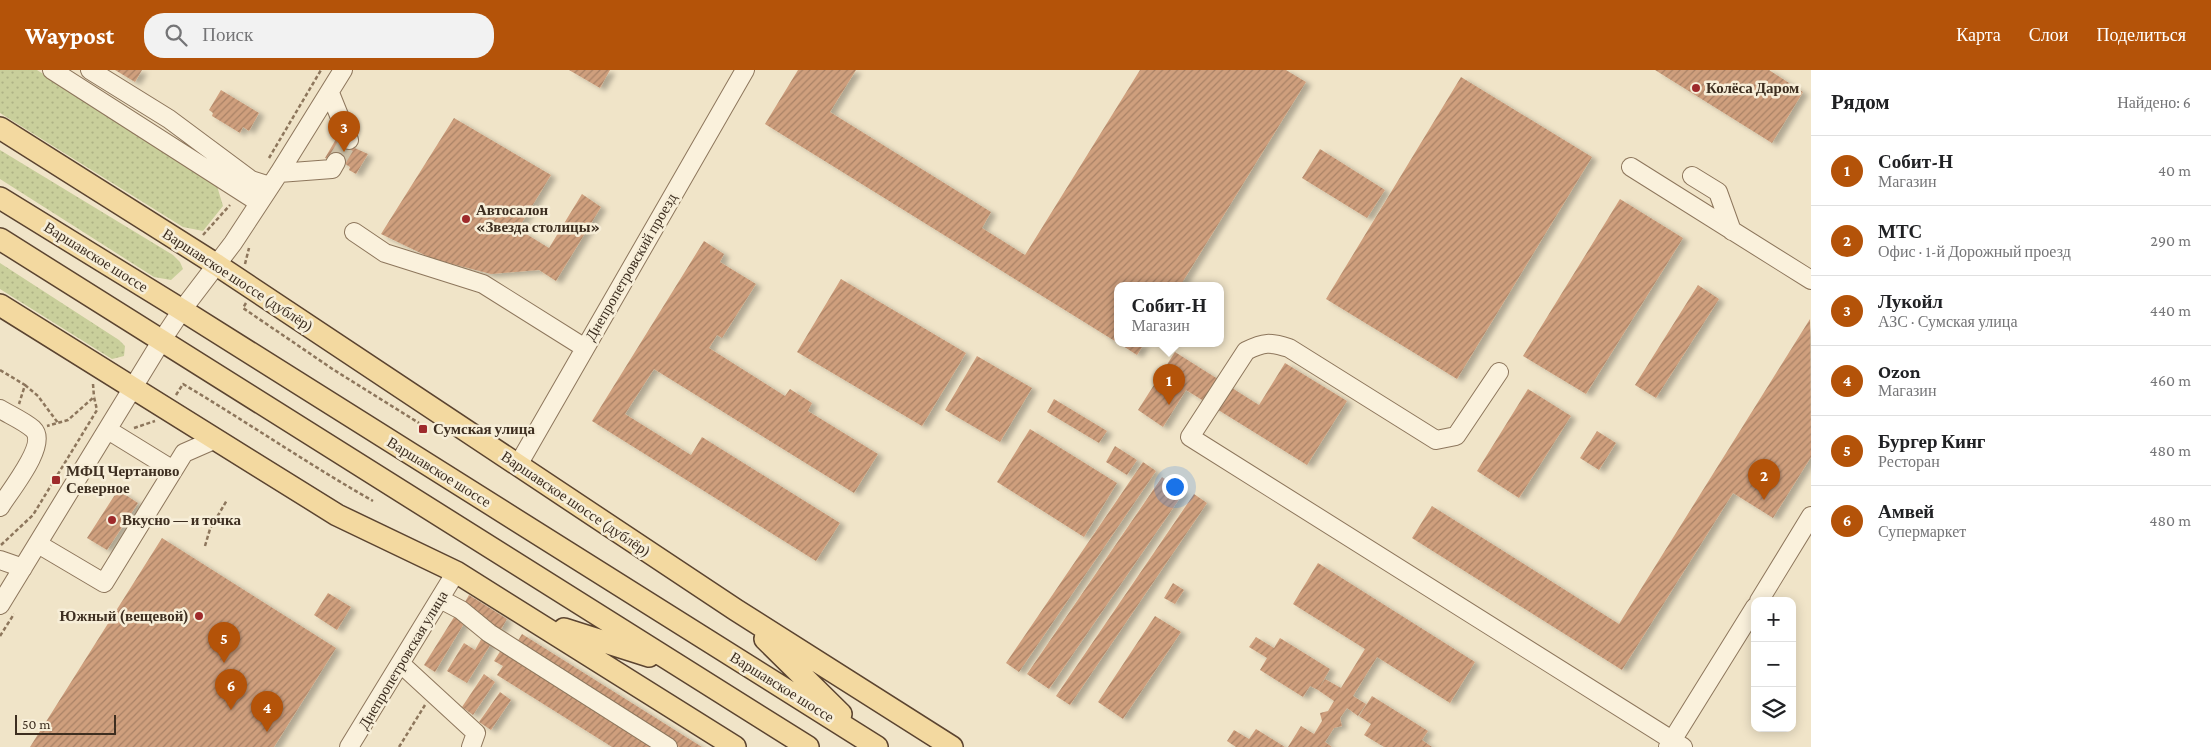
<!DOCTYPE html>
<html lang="ru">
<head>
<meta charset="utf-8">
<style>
	:root { --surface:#fff; --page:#f2f2f2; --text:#202124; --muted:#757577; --line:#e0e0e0; --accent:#b45309 }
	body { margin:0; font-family:"Crimson Pro",serif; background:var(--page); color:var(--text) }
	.controls { position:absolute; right:15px; bottom:15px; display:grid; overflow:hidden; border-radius:10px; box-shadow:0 2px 12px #0003 }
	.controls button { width:45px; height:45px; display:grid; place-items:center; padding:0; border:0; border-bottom:1px solid var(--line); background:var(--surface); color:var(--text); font:25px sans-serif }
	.scale { position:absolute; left:15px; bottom:12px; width:101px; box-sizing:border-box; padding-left:5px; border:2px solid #3d2e20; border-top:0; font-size:14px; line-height:18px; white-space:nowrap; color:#3d2e20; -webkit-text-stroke:4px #f7eed8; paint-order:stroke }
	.you { position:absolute; left:1174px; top:416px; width:18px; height:18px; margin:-12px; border:4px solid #fff; border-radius:50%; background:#1a73e8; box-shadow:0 0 0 8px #1a73e833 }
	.badge { display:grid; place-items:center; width:32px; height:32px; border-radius:50%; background:var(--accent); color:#fff; font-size:16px; font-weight:700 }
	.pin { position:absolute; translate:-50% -41px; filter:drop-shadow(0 1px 2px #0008) }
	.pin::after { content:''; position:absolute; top:26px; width:18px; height:15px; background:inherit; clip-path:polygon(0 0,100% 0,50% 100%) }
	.popup { position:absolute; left:1114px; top:212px; width:110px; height:65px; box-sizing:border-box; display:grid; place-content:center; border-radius:10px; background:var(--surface); filter:drop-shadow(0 1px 4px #0005); font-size:16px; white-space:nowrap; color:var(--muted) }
	.popup b { font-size:19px; color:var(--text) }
	.popup::after { content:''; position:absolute; left:50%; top:100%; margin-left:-10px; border:10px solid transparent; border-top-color:var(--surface) }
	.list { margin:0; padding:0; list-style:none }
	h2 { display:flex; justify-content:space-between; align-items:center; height:65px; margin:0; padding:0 20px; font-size:21px }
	h2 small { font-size:16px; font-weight:400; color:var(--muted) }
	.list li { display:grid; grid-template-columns:32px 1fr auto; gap:15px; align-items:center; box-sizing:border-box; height:70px; padding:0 20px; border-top:1px solid var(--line) }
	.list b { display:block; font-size:19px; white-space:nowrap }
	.list p { margin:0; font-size:16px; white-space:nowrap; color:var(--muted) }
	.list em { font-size:16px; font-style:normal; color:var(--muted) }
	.icon { flex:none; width:28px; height:28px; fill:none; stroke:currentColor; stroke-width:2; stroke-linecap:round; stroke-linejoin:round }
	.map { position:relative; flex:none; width:1811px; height:677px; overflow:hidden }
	header { display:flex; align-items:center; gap:30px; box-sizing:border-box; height:70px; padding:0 25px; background:var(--accent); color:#fff }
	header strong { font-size:24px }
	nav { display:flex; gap:28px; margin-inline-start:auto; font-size:18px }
	.search { width:350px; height:45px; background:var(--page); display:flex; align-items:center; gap:12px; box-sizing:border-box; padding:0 18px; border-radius:20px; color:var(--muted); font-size:19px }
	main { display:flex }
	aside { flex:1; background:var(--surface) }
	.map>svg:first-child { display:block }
	.green { fill:url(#green-dots) }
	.building { fill:url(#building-hatch); filter:url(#shadow) }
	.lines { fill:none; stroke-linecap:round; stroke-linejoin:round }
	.minor-tunnel { stroke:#ccc0a6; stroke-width:18; stroke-dasharray:18 9; stroke-linecap:butt }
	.minor-casing { stroke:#8d765c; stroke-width:20 }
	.major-casing { stroke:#5b4430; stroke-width:24 }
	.path { stroke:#8d765c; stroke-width:2.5; stroke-dasharray:4 2.5; stroke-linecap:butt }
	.minor { stroke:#faf1dc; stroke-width:18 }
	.major { stroke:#f3d9a0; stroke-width:21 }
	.poi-dot { fill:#9e2a2b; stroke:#f7eed8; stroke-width:2 }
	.labels { text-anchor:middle; stroke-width:5; stroke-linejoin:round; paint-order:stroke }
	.poi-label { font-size:15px; font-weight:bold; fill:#3d2e20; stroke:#f7eed8; text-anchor:start }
	.street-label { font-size:15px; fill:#3d2e20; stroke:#f7eed8 }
</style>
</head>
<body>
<header>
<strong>Waypost</strong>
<div class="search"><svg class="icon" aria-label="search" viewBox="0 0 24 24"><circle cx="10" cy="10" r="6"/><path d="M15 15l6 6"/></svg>Поиск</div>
<nav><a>Карта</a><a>Слои</a><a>Поделиться</a></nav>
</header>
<main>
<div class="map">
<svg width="1811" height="677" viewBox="0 0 1811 677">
	<defs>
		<pattern id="green-dots" width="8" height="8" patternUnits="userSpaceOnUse" patternTransform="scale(1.25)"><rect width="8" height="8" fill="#c9cf9b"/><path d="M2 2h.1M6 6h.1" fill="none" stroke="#aeb285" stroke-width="1.8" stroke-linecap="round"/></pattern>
		<pattern id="building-hatch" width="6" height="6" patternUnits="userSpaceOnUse" patternTransform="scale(1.25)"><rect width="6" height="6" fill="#cf9f7d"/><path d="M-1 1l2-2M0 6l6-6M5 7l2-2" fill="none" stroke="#a98266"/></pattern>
		<filter id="shadow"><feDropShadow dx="5.5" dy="3" stdDeviation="2.5" flood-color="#0004"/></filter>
	</defs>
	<rect width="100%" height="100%" fill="#f0e4c8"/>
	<path class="green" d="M0,0h37l180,116 6,20 -20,25 -20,-4 -183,-114z
		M0,80l173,105 7,7 3,7 -12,11 -17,-3 -154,-98z
		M0,193l119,77 6,6 -1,10 -12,3 -112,-70z"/>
	<path class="building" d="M115,0h27l-7,12z
		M569,0h41l-10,18z
		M798,0h58l-26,42 161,100 -9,16 43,27 115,-185h146l20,12 -126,204h-62v57l-353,-219z
		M1655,0h114l34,22 -31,51z
		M1461,7l131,80 -135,222 -131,-80z
		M221,20l38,23 -10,18 -6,-4 -3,6 -28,-17 1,-3 -4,-3z
		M454,48l97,57 -33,54 31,19 33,-54 19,13 -45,74 -17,-11 -48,4 -58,-15 -52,-25z
		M339,64l9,11 20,9 -12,20 -7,-4 1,-3 -11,-7 -3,2 -11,-4z
		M1320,79l65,41 -18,28 -65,-40z
		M1620,129l63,39 -97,156 -63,-38z
		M704,171l20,13 -4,8 36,22 -34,54 -5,-3 -8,13 76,48 5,-7 22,14 -4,8 70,43 -24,39 -200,-124 -29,45 66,41 11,-18 138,86 -24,38 -224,-140z
		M841,209l125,74 -44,73 -125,-74z
		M1698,215l21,14 -63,99 -21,-13z
		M1810,249l1,138 -38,61 -40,-25 -111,177 -210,-132 20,-32 187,118z
		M1120,274h24l-7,11z
		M1175,282l84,53 26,-42 62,38 -40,64 -121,-75 -23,37 -25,-17z
		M977,286l55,32 -32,54 -55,-32z
		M1528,319l43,27 -52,82 -42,-27z
		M1054,329l53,32 -8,12 -52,-31z
		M1030,359l87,54 -33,54 -87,-55z
		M1597,361l19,12 -17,27 -19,-12z
		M1115,376l22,14 -10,15 -21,-13z
		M1143,392l13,9 -137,201 -13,-9z
		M1162,407l22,15 -135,197 -22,-15z
		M118,420l20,13 -31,47 -20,-12z
		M1194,424l13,9 -137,202 -14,-9z
		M162,468l174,110 -62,99h-244z
		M1318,493l157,99 -25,41 -73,-46 -24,39 13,8 -8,12 -11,-8 -7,10 2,8 -8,2 -9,14 7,5h-44l13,-21 13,8 8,-13 -2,-8 8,-2 6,-10 -16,-11 7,-11 16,9 24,-39 -72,-45z
		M1173,513l11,7 -9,14 -11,-6z
		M328,523l23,14 -14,23 -23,-15z
		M469,525l38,24 -7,12 -38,-24z
		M456,544l10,6 -31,52 -11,-7z
		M1155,546l26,16 -58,87 -25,-17z
		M522,564l180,113h-23l-163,-103z
		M483,566l9,6 -25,41 -20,-12 17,-28 11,7z
		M1256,567l18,11 6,-10 50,31 -12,21 -8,-4 -7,11 -43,-27 7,-12 -18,-11z
		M501,580l154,97h-43l-115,-72 6,-9 -9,-5z
		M484,604l11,8 -22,33 -11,-8z
		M500,622l11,8 -20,30 -12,-8z
		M1372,626l56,35 -6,9 10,7h-48l-20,-12 7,-11 -12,-8z
		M1256,659l29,18h-49l-9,-6 7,-11 15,9z"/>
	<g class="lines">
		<path class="minor-tunnel" d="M336,92l13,-22"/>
		<g class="minor-casing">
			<path id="minor" d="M52,0l206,132
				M90,0l79,49 82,61 19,6
				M330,23l19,47
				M1631,97l180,113
				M279,103l53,-4 4,-7
				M1692,106l26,16 14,39
				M354,162l31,21 98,31 102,64
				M1499,302l-43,64 -20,4 -147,-92c-19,-6 -25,-6 -43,3l-56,86 493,310
				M0,339c10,6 24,12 33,20 16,15 -24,63 -33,78
				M108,360l65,40
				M518,395l227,-395
				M38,474l66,39 80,-130 32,-14
				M0,490l23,8
				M440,529l21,11 28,23 179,114
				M1759,531l52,-85
				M0,535l162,-265 20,-30 51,-67 46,-70 64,-103
				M401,594l75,69 -5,14
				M349,677l107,-175
				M1668,677l87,-140"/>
		</g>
		<g class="major-casing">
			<path id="major" d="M0,58l217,137 519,345 216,137
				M0,128l182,112 695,437
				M0,169l808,508
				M0,235l337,210 119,57 279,175
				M564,559l85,27
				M765,569l76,75"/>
		</g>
		<path class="path" d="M269,88l52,-88
			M203,165l27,-30
			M245,194l4,-16
			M246,233l-3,5 91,62 85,53
			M0,300l25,15 -6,19
			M93,314l1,13
			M25,315l13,11 20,27
			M176,325l7,-11c64,38 125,80 190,117
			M134,358l21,-7
			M1,475l32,-30 64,-105 -3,-13 -26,23 -21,6
			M205,476l5,-17 17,-29
			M0,566l14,-22
			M399,677l26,-42"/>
		<use href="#minor" class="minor"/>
		<use href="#major" class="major"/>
	</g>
	<g class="poi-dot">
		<circle cx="1696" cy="18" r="5"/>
		<circle cx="466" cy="149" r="5"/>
		<rect x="418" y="354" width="10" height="10" rx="2.5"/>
		<rect x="51" y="405" width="10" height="10" rx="2.5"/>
		<circle cx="112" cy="450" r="5"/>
		<circle cx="199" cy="546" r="5"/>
	</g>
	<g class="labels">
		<g class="poi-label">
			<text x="1706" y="23">Колёса Даром</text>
			<text x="476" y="145">Автосалон<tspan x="476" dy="17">«Звезда столицы»</tspan></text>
			<text x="433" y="364">Сумская улица</text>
			<text x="66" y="406">МФЦ Чертаново<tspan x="66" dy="17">Северное</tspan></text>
			<text x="122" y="455">Вкусно — и точка</text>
			<text x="189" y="551" text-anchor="end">Южный (вещевой)</text>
		</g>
		<g class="street-label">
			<text transform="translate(96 187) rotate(32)" y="5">Варшавское шоссе</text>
			<text transform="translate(631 197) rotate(-60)" y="5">Днепропетровский проезд</text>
			<text transform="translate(238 210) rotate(33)" y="5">Варшавское шоссе (дублёр)</text>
			<text transform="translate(439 402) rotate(32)" y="5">Варшавское шоссе</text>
			<text transform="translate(576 434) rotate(34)" y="5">Варшавское шоссе (дублёр)</text>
			<text transform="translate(403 590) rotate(-59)" y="5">Днепропетровская улица</text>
			<text transform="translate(782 617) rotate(32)" y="5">Варшавское шоссе</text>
		</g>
	</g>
</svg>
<div class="controls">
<button>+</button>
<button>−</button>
<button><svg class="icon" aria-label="layers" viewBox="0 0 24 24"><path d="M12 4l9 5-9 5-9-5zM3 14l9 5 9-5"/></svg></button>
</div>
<div class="scale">50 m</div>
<div class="you"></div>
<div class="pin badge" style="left:1169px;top:335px">1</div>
<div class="popup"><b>Собит-Н</b>Магазин</div>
<div class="pin badge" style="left:1764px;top:430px">2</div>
<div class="pin badge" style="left:344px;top:82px">3</div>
<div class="pin badge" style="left:267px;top:662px">4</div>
<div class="pin badge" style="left:224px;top:593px">5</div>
<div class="pin badge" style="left:231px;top:640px">6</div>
</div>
<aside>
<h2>Рядом<small>Найдено: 6</small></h2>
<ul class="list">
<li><span class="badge">1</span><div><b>Собит-Н</b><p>Магазин</p></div><em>40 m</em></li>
<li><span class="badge">2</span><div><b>МТС</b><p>Офис · 1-й Дорожный проезд</p></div><em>290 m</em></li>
<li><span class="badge">3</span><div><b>Лукойл</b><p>АЗС · Сумская улица</p></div><em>440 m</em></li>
<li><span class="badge">4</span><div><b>Ozon</b><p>Магазин</p></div><em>460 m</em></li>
<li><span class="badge">5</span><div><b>Бургер Кинг</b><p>Ресторан</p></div><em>480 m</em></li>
<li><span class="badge">6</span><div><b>Амвей</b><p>Супермаркет</p></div><em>480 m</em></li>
</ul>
</aside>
</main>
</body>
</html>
